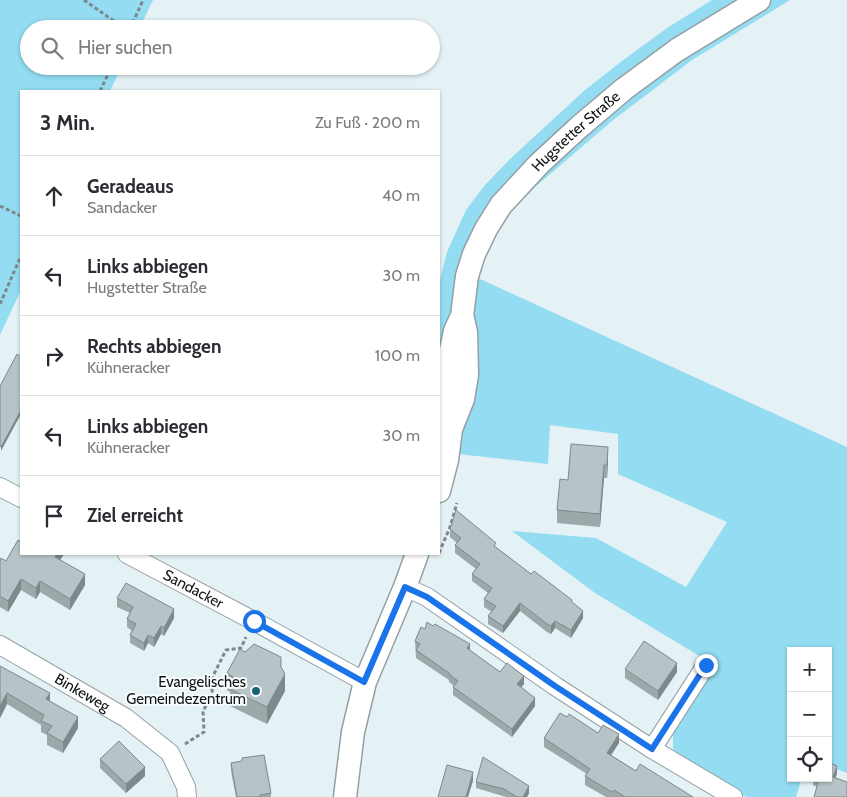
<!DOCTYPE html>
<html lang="de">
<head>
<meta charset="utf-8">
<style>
	:root { --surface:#fff; --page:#f7f7f7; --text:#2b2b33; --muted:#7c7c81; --line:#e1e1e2 }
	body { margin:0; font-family:Cabin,sans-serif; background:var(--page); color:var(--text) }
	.controls { position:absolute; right:15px; bottom:15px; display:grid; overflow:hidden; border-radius:0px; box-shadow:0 1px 4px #0004 }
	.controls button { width:45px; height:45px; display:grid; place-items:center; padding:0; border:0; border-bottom:1px solid var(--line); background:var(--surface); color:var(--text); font:25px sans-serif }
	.stop { position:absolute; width:15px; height:15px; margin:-11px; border:4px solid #1a73e8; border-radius:50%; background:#fff }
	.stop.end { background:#1a73e8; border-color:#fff; box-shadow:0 1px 5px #0008 }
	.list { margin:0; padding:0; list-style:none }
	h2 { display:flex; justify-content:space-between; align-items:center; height:65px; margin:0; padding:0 20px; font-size:21px }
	h2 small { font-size:16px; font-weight:400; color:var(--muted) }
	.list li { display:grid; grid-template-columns:32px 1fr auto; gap:15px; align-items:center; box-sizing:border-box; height:80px; padding:0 20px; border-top:1px solid var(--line) }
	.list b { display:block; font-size:19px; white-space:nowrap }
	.list p { margin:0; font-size:16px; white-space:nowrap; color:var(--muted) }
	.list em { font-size:16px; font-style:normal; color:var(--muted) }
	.icon { flex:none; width:28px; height:28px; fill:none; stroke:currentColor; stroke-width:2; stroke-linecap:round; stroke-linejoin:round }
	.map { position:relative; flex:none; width:847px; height:797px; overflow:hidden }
	.search { position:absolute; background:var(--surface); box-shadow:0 1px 4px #0004; left:20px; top:20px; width:420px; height:55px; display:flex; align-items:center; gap:12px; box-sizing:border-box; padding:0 18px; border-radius:28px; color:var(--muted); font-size:19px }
	.panel { position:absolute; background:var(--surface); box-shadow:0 1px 4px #0004; left:20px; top:90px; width:420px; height:465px; border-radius:0px }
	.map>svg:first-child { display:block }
	.green { fill:#93dcf2 }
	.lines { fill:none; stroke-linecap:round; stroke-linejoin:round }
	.minor-casing { stroke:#94a0a4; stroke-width:20 }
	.tertiary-casing { stroke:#94a0a4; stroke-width:25 }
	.path { stroke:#7f888b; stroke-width:3; stroke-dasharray:4 2.5; stroke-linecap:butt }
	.minor { stroke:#fff; stroke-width:18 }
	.tertiary { stroke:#fff; stroke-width:22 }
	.wall { fill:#9da8ab }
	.shaded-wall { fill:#7f888b }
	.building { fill:#b6c3c7; stroke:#7f888b }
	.route { stroke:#1a73e8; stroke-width:6 }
	.poi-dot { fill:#1d6173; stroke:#f7fcfe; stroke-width:2 }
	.labels { text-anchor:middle; stroke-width:4; stroke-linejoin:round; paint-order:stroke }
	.street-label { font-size:15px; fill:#0f1415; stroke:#f7fcfe }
	.poi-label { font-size:15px; fill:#0f1415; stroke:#f7fcfe; text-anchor:end }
</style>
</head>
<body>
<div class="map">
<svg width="847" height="797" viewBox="0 0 847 797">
	<rect width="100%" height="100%" fill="#e4f1f5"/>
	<path class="green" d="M0,0h153l-14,29h-110v37h93l-12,25h-89v199l-21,45z
		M712,0h78l-98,60 -80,61 -77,66 -23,24 -18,24 -10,23 -6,20 369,169v326l-19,-7v-115h-37v127h11l-6,19h-50l-73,-47v-16l43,-68 -121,-73 -83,-62 84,7 90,49 41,-65 -109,-48v-40l-68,-9 -2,39 -108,-12 -1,2v-170l8,-32 19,-42 19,-25 25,-26 75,-69 37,-29 45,-33z"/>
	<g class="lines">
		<g class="minor-casing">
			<g id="minor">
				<path d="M0,487l21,11"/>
				<path id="s1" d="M127,554l127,67 111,61"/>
				<path d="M405,587l22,10 128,89 97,63 81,48"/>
				<path id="s2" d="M0,645l126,73 44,35 16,34 1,10"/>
				<path d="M652,749l54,-84"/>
			</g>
		</g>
		<g class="tertiary-casing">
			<g id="tertiary">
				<path id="s3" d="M451,429l-7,-31 2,-25 9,-42 7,-15 5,-40 7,-22 12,-25 15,-24 38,-41 39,-36 46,-39 53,-39 82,-50"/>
				<path d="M439,491l8,-31 4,-31 12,-30 4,-24 -1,-43 -3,-13"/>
				<path d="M345,797l8,-65 12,-50 40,-95 12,-33"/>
			</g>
		</g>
		<path class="path" d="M84,0l41,29
			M130,29l13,-29
			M100,91l12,-25
			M0,206l21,10
			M0,304l21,-48
			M439,553l11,-26 7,-24
			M185,744l19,-12 -1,-21 10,-17 -3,-12 16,-32 15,-2 5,-11"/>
		<use href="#minor" class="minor"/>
		<use href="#tertiary" class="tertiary"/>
	</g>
	<path class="wall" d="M608,460l-1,18h-3l-4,49 -43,-4v-13l11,-30z
		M450,529l46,18 35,27 41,28 11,16 -12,20 -16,-10 -4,6 -4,-2 -27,-21 -17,22 -15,-9v-8l4,-4 -8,-5v-8l4,-6 -16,-12v-7l4,-5 -21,-16v-8l2,-2 -7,-6z
		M21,554h43l-4,6 25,25 -15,25 -30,-18 -4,7 -15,-9 -13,22 -8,-5v-46h6z
		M117,598l57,20 -10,18 -3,-2 -7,13 -6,-4 -4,8 -14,-8v-8l2,-4 -5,-4v-8l3,-6 -13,-6z
		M415,641l55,10 30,21 24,12 -3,3 14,19 -23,31 -59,-42v-8l1,-1 -5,-4v-2l-33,-22z
		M245,652l36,15 4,24 -18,33 -37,-18v-14l-3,-2v-17z
		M0,666l50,35 28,27 -15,25 -16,-8v-10l-6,-3v-7l-34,-21 -7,14z
		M625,669l52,3 -19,28 -33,-22z
		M567,717l52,26 -8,12 25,16 57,26h-87l-21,-12v-9l2,-2 -43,-27v-9z
		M100,759l45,17 -19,17 -26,-25z
		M231,763l40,30v4h-35l-5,-26z
		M837,774l-20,13 -4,-2v-7h15z
		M476,782l53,11 -2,4h-21l-30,-9z"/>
	<path class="shaded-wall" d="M21,410v4l-20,37v-4z
		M608,447v13l-1,18v-13z
		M604,465v13l-4,49v-13z
		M57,554h7l-9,14v-11z
		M85,574v11l-15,25v-11z
		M21,579v11l-13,22v-11z
		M40,581v11l-4,7v-11z
		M520,603v8l-17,22v-7z
		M174,609v9l-10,18v-8z
		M583,611v7l-12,20v-8z
		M555,621v7l-4,6v-8z
		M161,626v8l-7,13v-9z
		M148,635v8l-4,8v-8z
		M470,644v8l-3,-4z
		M677,663v9l-19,28v-9z
		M285,674v17l-18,33v-17z
		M524,676v8l-7,8v-8z
		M7,693v11l-7,14v-12z
		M50,693v11l-4,-5z
		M535,698v8l-23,31v-8z
		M78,717v11l-15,25v-11z
		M619,734v9l-12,18v-8z
		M837,766v8l-4,11v-8z
		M145,767v9l-19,17v-9z
		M473,772v9l-5,16h-2z
		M529,786v7l-2,4h-4z"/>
	<path class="building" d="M17,354l4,3v53l-20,37 -1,-1v-60z
		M571,444l37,3 -1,18h-3l-4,49 -43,-4 3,-31 8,1z
		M456,510l40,33 -2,3 37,28 3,-3 38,29 -1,1 12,10 -12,19 -16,-9 -4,5 -4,-2 -27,-21 -17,23 -15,-10 8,-10 -12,-7 8,-11 -20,-14 8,-10 -25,-19 6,-7 -11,-9z
		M18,540l3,2v12h36l-2,3 30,17 -15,25 -30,-18 -4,7 -15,-9 -13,22 -8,-5v-35l1,-3 5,3z
		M126,583l48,26 -10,19 -3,-2 -7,12 -6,-3 -4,8 -14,-8 6,-11 -9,-5 6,-12 -16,-9z
		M427,622l6,4 2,-2 35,20 -3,4 33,24 7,-9 17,13 -7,8 18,14 -23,31 -59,-42 5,-6 -9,-7v-1l-33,-23 4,-6 -5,-3 6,-14 4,2z
		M644,641l33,22 -19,28 -33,-22z
		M254,644l27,13v10l4,7 -18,33 -37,-18 3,-12 -6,-4 13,-24 5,3z
		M0,666l50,27 -4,6 32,18 -15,25 -16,-9 5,-7 -11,-5 3,-6 -37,-22 -7,13z
		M560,713l7,4 2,-3 29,19 5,-8 16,9 -12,19 29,18 4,-7 53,33h-68l-11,-7 -2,2 -27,-16 5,-7 -46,-31z
		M119,741l26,26 -19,17 -26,-25z
		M264,755l7,38 -11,2v2h-23l-6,-34 11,-2v-3z
		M483,757l46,29 -6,11h-6l-13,-8 -28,-7z
		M828,762l9,4 -4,11 14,5v15h-33l5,-18 -2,-1h11z
		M447,765l26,7 -7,25h-28z"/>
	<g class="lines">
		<path class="route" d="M254,621l110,61 41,-95 22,10 128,89 97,63 54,-84"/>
	</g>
	<circle class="poi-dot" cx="256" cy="691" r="5"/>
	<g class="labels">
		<g class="street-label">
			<text dy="5" stroke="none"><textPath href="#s3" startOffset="341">Hugstetter Straße</textPath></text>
			<text dy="5" stroke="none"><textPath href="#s1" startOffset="75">Sandacker</textPath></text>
			<text dy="5" stroke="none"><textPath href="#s2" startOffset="95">Binkeweg</textPath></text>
		</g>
		<g class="poi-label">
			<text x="246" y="687">Evangelisches<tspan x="246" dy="17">Gemeindezentrum</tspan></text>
		</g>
	</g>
</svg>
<div class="controls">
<button>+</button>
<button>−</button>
<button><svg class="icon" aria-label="locate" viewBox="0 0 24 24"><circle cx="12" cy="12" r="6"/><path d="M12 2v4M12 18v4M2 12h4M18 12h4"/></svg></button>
</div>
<div class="stop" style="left:254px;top:621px"></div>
<div class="stop end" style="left:706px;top:665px"></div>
<div class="search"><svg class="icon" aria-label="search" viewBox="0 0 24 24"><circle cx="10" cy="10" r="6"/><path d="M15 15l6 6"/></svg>Hier suchen</div>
<section class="panel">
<h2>3 Min.<small>Zu Fuß · 200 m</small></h2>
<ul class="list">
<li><svg class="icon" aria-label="ahead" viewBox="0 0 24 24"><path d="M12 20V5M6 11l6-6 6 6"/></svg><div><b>Geradeaus</b><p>Sandacker</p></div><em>40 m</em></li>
<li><svg class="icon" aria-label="left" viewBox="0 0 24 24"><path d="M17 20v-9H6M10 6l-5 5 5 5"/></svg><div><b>Links abbiegen</b><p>Hugstetter Straße</p></div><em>30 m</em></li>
<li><svg class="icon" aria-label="right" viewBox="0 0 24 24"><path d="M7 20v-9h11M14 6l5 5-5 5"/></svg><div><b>Rechts abbiegen</b><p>Kühneracker</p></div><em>100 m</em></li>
<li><svg class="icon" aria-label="left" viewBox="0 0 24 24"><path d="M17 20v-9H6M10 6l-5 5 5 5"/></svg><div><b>Links abbiegen</b><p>Kühneracker</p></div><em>30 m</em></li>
<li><svg class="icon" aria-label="arrive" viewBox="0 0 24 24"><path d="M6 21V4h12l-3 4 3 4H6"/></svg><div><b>Ziel erreicht</b></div></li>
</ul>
</section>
</div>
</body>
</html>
